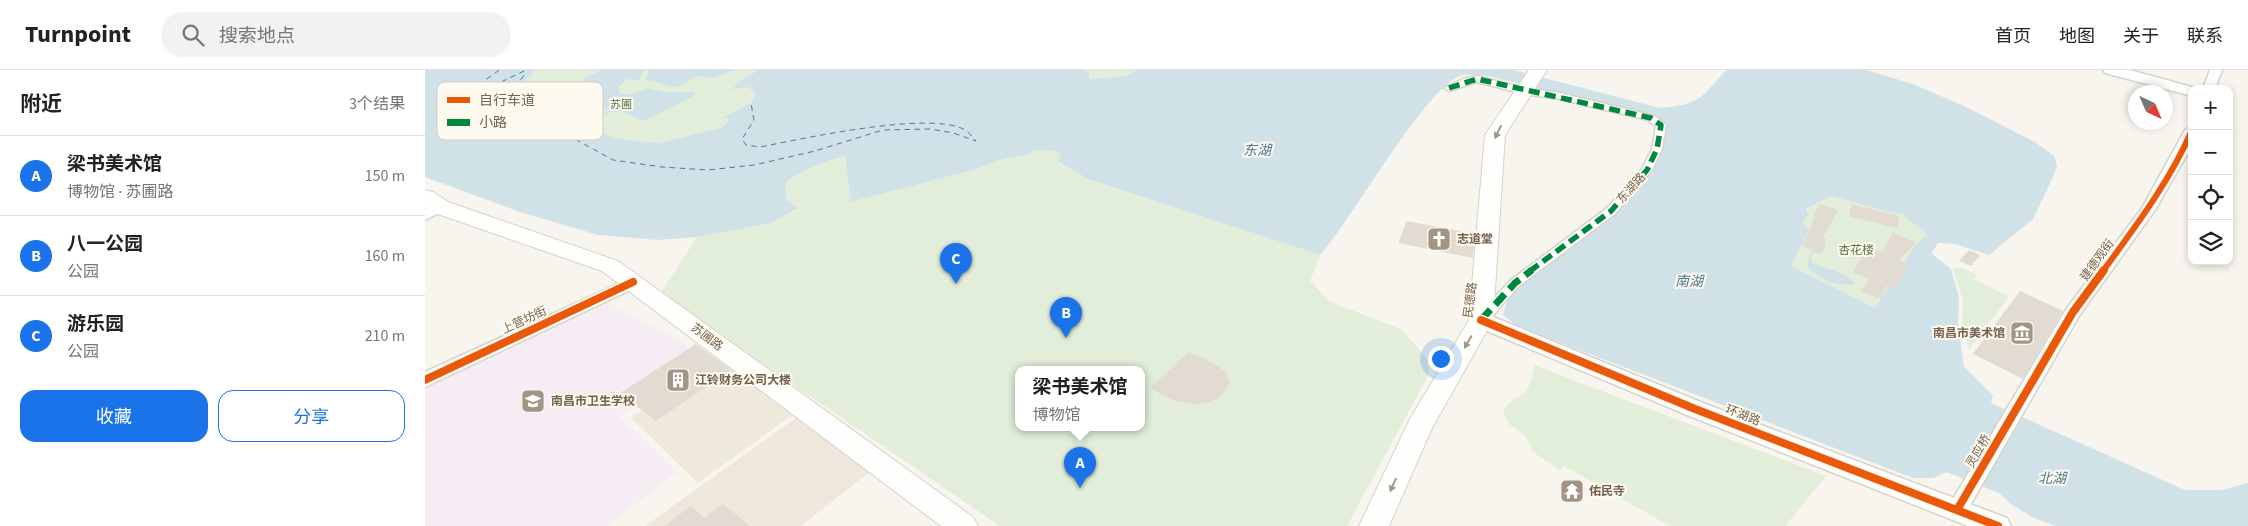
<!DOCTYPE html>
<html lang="zh">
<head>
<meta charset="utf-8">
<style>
	:root { --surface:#fff; --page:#f2f2f2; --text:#222; --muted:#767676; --line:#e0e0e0; --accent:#1a73e8 }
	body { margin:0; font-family:"Source Sans 3","Noto Sans SC",sans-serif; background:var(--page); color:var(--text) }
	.controls { position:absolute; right:15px; top:15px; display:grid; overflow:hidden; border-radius:10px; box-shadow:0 2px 8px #0003 }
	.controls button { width:45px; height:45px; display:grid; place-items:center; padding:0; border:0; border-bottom:1px solid var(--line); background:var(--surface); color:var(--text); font:25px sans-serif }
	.compass { position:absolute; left:1703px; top:15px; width:45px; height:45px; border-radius:50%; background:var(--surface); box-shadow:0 2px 8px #0003; rotate:136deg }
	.you { position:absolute; left:1015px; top:288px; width:18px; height:18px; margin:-12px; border:4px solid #fff; border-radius:50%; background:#1a73e8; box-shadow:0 0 0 8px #1a73e833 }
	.badge { display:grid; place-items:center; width:32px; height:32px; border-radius:50%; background:var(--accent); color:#fff; font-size:16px; font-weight:700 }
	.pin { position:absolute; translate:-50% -41px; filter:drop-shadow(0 1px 2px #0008) }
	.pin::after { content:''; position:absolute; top:26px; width:18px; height:15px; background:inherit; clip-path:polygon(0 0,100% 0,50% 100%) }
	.popup { position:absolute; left:590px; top:296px; width:130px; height:65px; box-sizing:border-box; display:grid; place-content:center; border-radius:10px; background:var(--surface); filter:drop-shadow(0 1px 4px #0005); font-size:16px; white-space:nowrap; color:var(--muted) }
	.popup b { font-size:19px; color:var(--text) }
	.popup::after { content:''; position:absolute; left:50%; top:100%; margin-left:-10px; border:10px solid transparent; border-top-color:var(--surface) }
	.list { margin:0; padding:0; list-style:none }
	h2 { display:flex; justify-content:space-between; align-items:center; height:65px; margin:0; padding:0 20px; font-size:21px }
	h2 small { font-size:16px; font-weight:400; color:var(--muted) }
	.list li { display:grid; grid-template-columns:32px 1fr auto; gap:15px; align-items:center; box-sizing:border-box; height:80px; padding:0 20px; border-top:1px solid var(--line) }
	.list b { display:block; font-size:19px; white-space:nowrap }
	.list p { margin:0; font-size:16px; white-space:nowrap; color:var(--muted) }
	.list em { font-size:16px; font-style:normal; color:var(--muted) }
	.actions { display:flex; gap:10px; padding:15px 20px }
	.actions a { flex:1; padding:11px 0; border:1px solid var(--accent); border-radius:15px; text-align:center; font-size:18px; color:var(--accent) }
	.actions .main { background:var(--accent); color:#fff }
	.icon { flex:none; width:28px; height:28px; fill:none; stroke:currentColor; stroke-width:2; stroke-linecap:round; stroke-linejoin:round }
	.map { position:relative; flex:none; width:1823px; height:456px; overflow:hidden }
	header { display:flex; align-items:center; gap:30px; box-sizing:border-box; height:70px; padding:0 25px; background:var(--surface); border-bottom:1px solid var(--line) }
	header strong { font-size:24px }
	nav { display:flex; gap:28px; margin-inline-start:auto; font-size:18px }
	.search { width:350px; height:45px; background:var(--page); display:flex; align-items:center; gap:12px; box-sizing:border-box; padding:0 18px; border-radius:28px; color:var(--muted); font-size:19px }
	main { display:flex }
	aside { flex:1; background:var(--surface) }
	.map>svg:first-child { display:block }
	.residential { fill:#efe9db }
	.commercial { fill:#f1e6dc }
	.education { fill:#f5edf3 }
	.green { fill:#e2eed9; fill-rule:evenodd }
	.water { fill:#d0e2e7; fill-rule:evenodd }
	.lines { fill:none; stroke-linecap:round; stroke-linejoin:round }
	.ferry { stroke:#4c798c; stroke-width:1; stroke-dasharray:5.5 4.5; stroke-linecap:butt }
	.building { fill:#e1dbd2 }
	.pedestrian-casing { stroke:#d7d2cb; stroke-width:3 }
	.minor-casing { stroke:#d7d2cb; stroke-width:3 }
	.tertiary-casing { stroke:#d7d2cb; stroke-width:3 }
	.secondary-casing { stroke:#d7d2cb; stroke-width:2 }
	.pedestrian { fill:#fefefc; fill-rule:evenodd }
	.minor { fill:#fefefc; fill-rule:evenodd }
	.tertiary { fill:#fefefc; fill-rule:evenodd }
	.secondary { fill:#fefefc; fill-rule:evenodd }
	.quiet-far1 { stroke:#00873e; stroke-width:5.5; stroke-dasharray:11 5.5; stroke-linecap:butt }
	.quiet { stroke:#00873e; stroke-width:7; stroke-dasharray:14 7; stroke-linecap:butt }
	.cycleway-far1-casing { stroke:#fefaf0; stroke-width:9 }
	.cycleway-casing { stroke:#fefaf0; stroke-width:11 }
	.cycleway-far1 { stroke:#e8590c; stroke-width:6 }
	.cycleway { stroke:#e8590c; stroke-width:8 }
	.oneway { fill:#a4988b }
	.labels { text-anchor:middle; stroke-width:4; stroke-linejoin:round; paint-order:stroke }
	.far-park-label { font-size:11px; fill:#4f7947; stroke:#fefaf0 }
	.street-label { font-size:12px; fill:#74614e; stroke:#fefaf0 }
	.poi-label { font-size:12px; font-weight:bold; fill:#74614e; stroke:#fefaf0; text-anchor:start }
	.park-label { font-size:12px; fill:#4f7947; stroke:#fefaf0 }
	.water-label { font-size:14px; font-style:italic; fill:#4c798c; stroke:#fefaf0 }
	.key { fill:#fefaf0; stroke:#d5ccbf; stroke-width:1 }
	.key-label { font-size:14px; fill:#74614e }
</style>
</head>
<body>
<header>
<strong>Turnpoint</strong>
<div class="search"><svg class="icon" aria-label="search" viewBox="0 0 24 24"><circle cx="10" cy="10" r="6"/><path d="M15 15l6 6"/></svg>搜索地点</div>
<nav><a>首页</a><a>地图</a><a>关于</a><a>联系</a></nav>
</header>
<main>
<aside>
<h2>附近<small>3个结果</small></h2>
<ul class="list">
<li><span class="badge">A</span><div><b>梁书美术馆</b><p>博物馆 · 苏圃路</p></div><em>150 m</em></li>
<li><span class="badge">B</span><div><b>八一公园</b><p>公园</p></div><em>160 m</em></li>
<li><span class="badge">C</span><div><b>游乐园</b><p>公园</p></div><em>210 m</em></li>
</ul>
<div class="actions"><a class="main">收藏</a><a>分享</a></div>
</aside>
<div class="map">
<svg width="1823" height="456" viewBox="0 0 1823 456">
	<rect width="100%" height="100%" fill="#f7f5ed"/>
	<path class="residential" d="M295,282l76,60 -98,71 -67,-65z"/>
	<path class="commercial" d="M375,345l71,56 -70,55h-156z"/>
	<path class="education" d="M178,230l104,56 -88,60 58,56 -70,54h-182v-141z"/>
	<path class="green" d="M110,0h114l-4,9c24,4 28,15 51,-3l17,2 25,-8h21l-15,8 -12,12 15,-3 9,6 -5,10 -26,13 5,3 -7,8 -64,16 -40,-4 -50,-16 -6,-9 -18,-2 -26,-25z
		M660,0h51l-10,6 -38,3 1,-6z
		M610,80l19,1 8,4 -4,8 30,16 232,76 -10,26 20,21 71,27 27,31 1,14 -82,152h-347l-340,-232 37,-57 75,-14 26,-14 -11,-9 -2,-17c19,-14 38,-21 60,-27l6,46 126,-33 19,-8 34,-7zM594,299h122v58h-122z
		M1407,126l56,16 14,2 25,21 -11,9 -41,65 -84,-43 18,-37 -8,-7 5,-12z
		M1538,198l14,7 -3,4 35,18 -40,53 -7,-26 1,-23 -10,-32z
		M1110,295l35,14 256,97 -41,50h-115l-106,-60 -4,4 -27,-18 -8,-17 -15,-10 -7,-12c6,-13 9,-11 20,-19 8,-6 9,-19 12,-29z"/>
	<path class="water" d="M0,0h110l-15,17 25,25 19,2 5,9 50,16 40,4 64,-16 7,-8 -6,-2 27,-14 5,-10 -9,-6 -16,3 13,-12 15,-8h326l4,3v6l37,-3 10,-6h377l147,38c41,-4 40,-9 66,-38h140l47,14 53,23 69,35 19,14 3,10 -5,13 -19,40 -44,36 -34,-11 -16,-1 -8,10 20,16 8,28 -1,26 6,44 29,28 -2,8 194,87h37l26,-7v43h-193l-23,-9 -21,-13 -12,-11 -52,-21 -14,6h-20l-396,-152 -14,-11 6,-20 10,-14 95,-71 39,-38 12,-33 -1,-14 -12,-7c-39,-10 -78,-20 -118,-30 -18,-5 -53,-16 -71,-13 -35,7 -113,148 -143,180l-232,-76 -30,-17 3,-8 -7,-3 -19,-1 -5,4 -34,7 -19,8 -126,33 -6,-46c-23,6 -41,13 -60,27l2,17 11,8 -26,15 -75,14 -40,3 -59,-5 -78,-23 -95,-35zM1407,126l56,16 14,2 25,21 -11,9 -41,64 -84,-42 18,-37 -7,-7 6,-7 -2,-6z
		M176,0h42l-4,10 -12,-1 -9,8 2,7h11l18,-6 14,4h33l-4,5 -48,24 -24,-10 -17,3 9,-6 -17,2 1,-5 -21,-14 10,-13z
		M224,0h89l-25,8 -17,-2c-28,21 -25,6 -51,4z
		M1397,167l3,2v11l-6,4 -5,-2 -4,8 2,3c14,7 32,7 42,20l-2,2 -20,-2 -23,-13c-3,-14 5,-23 13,-33z"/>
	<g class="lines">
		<path class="ferry" d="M74,0c-16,13 -37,22 -42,44l6,7 27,-2 25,-9 -3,-5 -17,-3 -9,-5 17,-16 21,-10 1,3 -13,17 36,33 65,36 49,7 46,3 46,-5 61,-14 68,-21 48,-1 22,4 23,8c-3,-3 -7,-9 -11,-11 -33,-20 -164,9 -205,17l-14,-2 -4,-6 12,-19 -3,-17"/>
	</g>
	<path class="building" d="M1395,134l18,6 -16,29 4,1 -5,13 -19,-7 13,-30 -2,-1z
		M1426,134l48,12 -2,12 -48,-12z
		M982,151l68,13 -2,24 -75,-15z
		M1468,162l23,11 -17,17 10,4 -14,25 -8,-3 -7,13 -19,-7 8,-13 -16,-7 15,-25 14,5z
		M1544,180l11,5 -9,11 -12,-5z
		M1595,221l43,20 -40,68 -50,-25z
		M271,274l35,26 -75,51 -36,-28z
		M764,282l17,7 19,12 5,11 -8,13 -11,7 -16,2 -20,-3 -25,-13z
		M298,434l27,22h-86l27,-20 13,12z"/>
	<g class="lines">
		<g class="pedestrian-casing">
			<path id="pedestrian" d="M1052,6l47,12 36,5 95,23 11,9 -4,24 -10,21 -37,44 -96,72 -31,35 -5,2 -6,-5 1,-3 33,-35 96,-72 35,-39 10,-20 4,-23 -8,-6 -88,-21 -36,-5 -47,-12 -28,9 -5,-3 19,-9z"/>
		</g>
		<g class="minor-casing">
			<path id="minor" d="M1785,0h12l-7,19h-12z
				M1767,56v20l-37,64 -76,106 -115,200 -7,2 -7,-2 -3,-6 3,-6 117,-196 75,-100 43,-78z
				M15,132l5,2 2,3 -2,3 -20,10v-11z
				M208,207l6,1 2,4 -2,4 -214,101v-15z"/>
		</g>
		<g class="tertiary-casing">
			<path id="tertiary" d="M1678,0h27l69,19h-7v7l-87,-23z
				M1056,242l222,91 304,115 4,8h-43l-281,-111 -214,-90 -3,-5 3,-5z"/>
		</g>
		<g class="secondary-casing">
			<path id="secondary" d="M1104,0h18l-42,65 -12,185 -61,108 -43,98h-30l51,-107 59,-99 16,-185z
				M0,120l8,2 15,10 170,59 355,256 5,9h-37l-339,-255 -170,-59 -7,-5z"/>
		</g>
		<use href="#pedestrian" class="pedestrian"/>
		<use href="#minor" class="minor"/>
		<use href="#tertiary" class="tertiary"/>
		<use href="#secondary" class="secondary"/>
		<path class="quiet-far1" d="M1024,18l28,-9 174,39 10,7 -4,24 -10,21 -36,41 -81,60"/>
		<path class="quiet" d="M1056,250l34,-37 17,-13"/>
		<g class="cycleway-far1-casing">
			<path id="cycleway-far1" d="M1678,201c33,-45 67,-90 89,-141"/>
		</g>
		<g class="cycleway-casing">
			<path id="cycleway" d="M1056,250l214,89 303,117
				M0,310l208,-98
				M1532,440l116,-198 31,-42"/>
		</g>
		<use href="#cycleway-far1" class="cycleway-far1"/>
		<use href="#cycleway" class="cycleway"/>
	</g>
	<defs><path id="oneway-solid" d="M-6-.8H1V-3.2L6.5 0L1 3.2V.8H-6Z" transform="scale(1.25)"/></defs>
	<g class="oneway">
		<use href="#oneway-solid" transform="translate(1073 62) rotate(116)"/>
		<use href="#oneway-solid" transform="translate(1043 272) rotate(120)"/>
		<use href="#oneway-solid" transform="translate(968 415) rotate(114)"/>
	</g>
	<defs>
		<g id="church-square" transform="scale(1.25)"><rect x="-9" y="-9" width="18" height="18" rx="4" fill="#a29586" stroke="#fefaf0"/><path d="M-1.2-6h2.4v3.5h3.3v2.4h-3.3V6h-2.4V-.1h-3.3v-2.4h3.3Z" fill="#fff"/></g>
		<g id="museum-square" transform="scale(1.25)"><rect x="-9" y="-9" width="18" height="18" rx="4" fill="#a29586" stroke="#fefaf0"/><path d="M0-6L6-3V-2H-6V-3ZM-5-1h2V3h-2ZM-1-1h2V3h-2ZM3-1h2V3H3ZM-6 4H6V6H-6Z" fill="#fff"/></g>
		<g id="building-square" transform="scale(1.25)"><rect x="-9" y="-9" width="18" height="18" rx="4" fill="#a29586" stroke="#fefaf0"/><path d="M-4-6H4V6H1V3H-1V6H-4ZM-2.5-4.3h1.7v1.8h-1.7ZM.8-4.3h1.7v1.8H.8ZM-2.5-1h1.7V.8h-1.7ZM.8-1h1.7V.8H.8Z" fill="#fff"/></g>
		<g id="university-square" transform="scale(1.25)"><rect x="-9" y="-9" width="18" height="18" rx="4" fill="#a29586" stroke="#fefaf0"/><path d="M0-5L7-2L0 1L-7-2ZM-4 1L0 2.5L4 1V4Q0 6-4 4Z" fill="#fff"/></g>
		<g id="temple-square" transform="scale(1.25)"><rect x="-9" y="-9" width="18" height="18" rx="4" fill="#a29586" stroke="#fefaf0"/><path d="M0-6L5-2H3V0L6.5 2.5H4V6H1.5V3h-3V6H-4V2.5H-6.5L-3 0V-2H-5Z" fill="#fff"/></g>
	</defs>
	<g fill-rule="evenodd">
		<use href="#church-square" x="1014" y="169"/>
		<use href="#museum-square" x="1597" y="263"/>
		<use href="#building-square" x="253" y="310"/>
		<use href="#university-square" x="108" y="331"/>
		<use href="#temple-square" x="1147" y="421"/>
	</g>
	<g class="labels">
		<g class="far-park-label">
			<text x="196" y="38">苏圃</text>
		</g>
		<g class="street-label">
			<text transform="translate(1206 118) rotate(-48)" y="4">东湖路</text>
			<text transform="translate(1672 190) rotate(-54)" y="4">建德观街</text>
			<text transform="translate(1045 230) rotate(-83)" y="4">民德路</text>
			<text transform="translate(99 250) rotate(-25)" y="4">上营坊街</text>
			<text transform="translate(282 267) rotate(37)" y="4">苏圃路</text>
			<text transform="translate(1318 345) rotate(21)" y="4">环湖路</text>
			<text transform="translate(1553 381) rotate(-59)" y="4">灵应桥</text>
		</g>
		<g class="poi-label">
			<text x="1032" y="173">志道堂</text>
			<text x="1580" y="267" text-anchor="end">南昌市美术馆</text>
			<text x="270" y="314">江铃财务公司大楼</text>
			<text x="126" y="335">南昌市卫生学校</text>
			<text x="1164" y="425">佑民寺</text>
		</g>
		<g class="park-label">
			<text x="1431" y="184">杏花楼</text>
		</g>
		<g class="water-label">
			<text x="832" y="85">东湖</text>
			<text x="1264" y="216">南湖</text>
			<text x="1627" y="413">北湖</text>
		</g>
	</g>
	<rect x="12" y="12" width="166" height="58" rx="8" class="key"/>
	<rect x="22" y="27" width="23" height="6" fill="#e8590c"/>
	<rect x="22" y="49" width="23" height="7" fill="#00873e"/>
	<g class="key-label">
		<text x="54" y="35">自行车道</text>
		<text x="54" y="57">小路</text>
	</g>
</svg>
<div class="controls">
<button>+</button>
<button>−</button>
<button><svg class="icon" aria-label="locate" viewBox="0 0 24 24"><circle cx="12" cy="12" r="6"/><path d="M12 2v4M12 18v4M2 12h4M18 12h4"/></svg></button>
<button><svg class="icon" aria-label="layers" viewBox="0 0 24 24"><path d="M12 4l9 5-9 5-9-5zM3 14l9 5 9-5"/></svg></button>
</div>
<svg class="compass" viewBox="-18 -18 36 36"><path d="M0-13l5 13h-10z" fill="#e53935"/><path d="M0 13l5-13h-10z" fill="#767676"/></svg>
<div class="you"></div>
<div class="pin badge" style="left:655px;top:418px">A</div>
<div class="popup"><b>梁书美术馆</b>博物馆</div>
<div class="pin badge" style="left:641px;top:268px">B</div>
<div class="pin badge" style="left:531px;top:214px">C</div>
</div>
</main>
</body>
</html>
